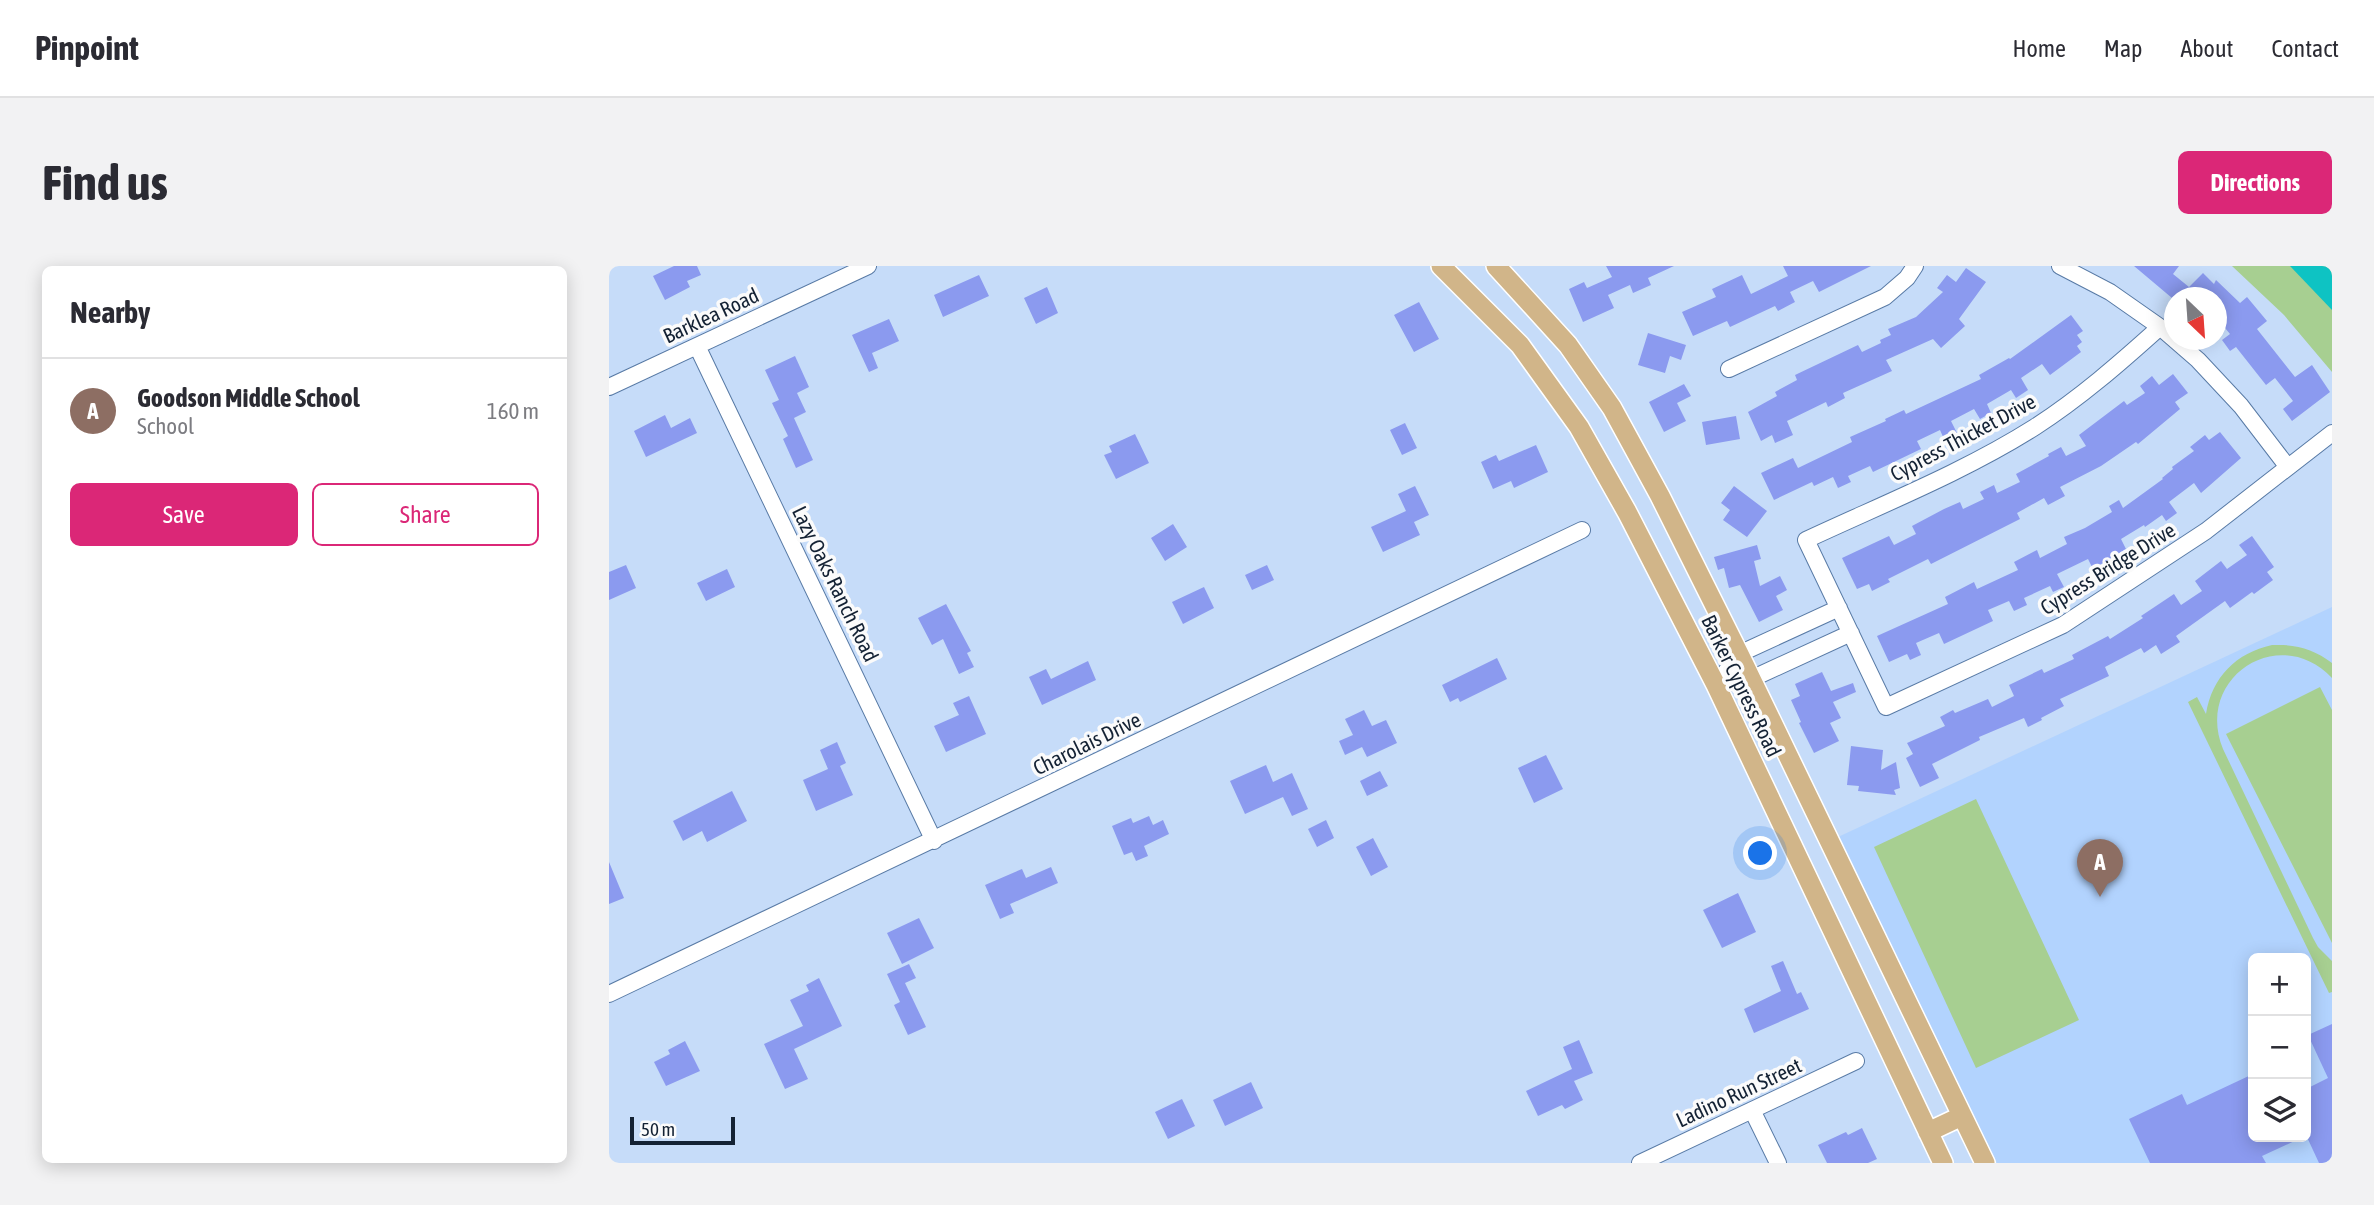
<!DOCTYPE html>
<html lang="en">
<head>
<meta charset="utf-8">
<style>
	:root { --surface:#fff; --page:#f2f2f3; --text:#2b2b33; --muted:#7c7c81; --line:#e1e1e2; --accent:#db2777 }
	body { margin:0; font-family:"Asap Condensed",sans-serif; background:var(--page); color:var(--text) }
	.controls { position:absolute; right:21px; bottom:21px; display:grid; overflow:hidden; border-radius:10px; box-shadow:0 4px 18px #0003 }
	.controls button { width:63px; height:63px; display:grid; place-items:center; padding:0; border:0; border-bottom:2px solid var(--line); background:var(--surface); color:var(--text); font:35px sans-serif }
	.compass { position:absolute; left:1555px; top:21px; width:63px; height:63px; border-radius:50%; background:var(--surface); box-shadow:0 4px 18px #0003; rotate:155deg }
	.scale { position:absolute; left:21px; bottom:18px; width:105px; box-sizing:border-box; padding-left:7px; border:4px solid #142234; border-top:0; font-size:19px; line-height:24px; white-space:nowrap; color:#142234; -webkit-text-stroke:5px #fbfbfb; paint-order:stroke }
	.you { position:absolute; left:1152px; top:588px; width:24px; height:24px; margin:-18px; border:5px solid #fff; border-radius:50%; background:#1a73e8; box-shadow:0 0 0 10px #1a73e833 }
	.badge { display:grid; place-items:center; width:46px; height:46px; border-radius:50%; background:var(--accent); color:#fff; font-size:23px; font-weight:700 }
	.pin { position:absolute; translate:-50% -58px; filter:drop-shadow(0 2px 4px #0008) }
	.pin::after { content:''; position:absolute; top:37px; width:24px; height:21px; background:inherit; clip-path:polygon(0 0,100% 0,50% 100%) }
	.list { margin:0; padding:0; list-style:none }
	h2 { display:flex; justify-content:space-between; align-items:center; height:91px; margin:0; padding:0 28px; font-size:30px }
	h2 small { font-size:23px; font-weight:400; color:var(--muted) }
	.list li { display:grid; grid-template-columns:46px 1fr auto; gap:21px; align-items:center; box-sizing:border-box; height:105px; padding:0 28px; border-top:2px solid var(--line) }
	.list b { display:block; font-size:26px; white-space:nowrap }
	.list p { margin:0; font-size:23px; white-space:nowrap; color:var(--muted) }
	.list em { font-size:23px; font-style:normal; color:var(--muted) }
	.actions { display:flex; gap:14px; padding:21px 28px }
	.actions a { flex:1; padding:16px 0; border:2px solid var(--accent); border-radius:10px; text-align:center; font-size:24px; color:var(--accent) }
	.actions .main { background:var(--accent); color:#fff }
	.icon { flex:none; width:38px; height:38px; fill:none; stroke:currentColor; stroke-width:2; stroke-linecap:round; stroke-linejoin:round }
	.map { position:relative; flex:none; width:1723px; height:897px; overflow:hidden; border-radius:10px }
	header { display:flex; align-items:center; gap:42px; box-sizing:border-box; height:98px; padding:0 35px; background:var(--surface); border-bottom:2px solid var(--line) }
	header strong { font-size:33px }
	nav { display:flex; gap:38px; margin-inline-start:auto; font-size:24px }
	.intro { display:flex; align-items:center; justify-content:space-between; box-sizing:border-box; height:168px; padding:0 42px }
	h1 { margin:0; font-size:49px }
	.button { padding:18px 32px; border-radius:10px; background:var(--accent); color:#fff; font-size:24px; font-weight:700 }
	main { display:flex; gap:42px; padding:0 42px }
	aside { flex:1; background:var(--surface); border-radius:10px; box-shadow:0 4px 18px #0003 }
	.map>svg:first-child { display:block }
	.built { fill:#b2d3fe; fill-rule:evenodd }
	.green { fill:#a7cf91 }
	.water { fill:#0ec3c3 }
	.building { fill:#8b9aef }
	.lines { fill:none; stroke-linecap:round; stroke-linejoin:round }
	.minor-casing { stroke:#597ba6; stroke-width:18 }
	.major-casing { stroke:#fff; stroke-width:22 }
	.minor { stroke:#fff; stroke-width:16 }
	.major { stroke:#d1b589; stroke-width:19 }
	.labels { text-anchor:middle; stroke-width:7; stroke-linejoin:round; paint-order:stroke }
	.street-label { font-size:21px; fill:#142234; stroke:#fbfbfb }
</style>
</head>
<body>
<header>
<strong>Pinpoint</strong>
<nav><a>Home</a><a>Map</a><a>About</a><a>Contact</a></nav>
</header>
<div class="intro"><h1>Find us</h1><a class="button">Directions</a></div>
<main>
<aside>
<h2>Nearby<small></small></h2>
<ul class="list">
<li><span class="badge" style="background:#8d6e63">A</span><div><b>Goodson Middle School</b><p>School</p></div><em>160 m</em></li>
</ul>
<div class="actions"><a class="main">Save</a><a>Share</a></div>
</aside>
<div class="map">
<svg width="1723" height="897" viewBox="0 0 1723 897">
	<rect width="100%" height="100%" fill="#c6dcf9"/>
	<path class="built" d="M1723,341v556h-335l-159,-326zM1644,692h53v179h-53z"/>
	<path class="green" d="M1623,0h100v106l-48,-57z
		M1663,379c23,-1 42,4 60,18v15c-53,-56 -138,0 -109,71l90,189 5,9 14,14v31l-3,1 -141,-291 9,-5 9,17c6,-37 30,-61 66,-69z
		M1711,421l12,23v233l-106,-209z
		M1367,533l103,221 -103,48 -102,-221z"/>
	<path class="water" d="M1681,0h42v44z"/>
	<path class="building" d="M65,0h23l4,9 -14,6 3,6 -25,13 -12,-24z
		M997,0h68l-26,12 3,7 -18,8 -3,-8 -22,10 6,13 -31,14 -14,-33 15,-7 3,6 25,-11z
		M1174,0h88l-52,26 -6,-11 -23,11 5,10 -17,9 -3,-5 -45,21 -3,-6 -34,15 -11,-24 34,-15 -4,-8 30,-14 9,19 37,-18z
		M1525,0h45l-6,8 16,13 14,-14 11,11 2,-4 24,23 7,-6 20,24 -10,8 38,48 17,-12 18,27 -38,29 -9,-12 10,-8 -18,-23 -9,7 -30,-38 -6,4 -8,-11 8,-6 -14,-17v-19h-44z
		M1357,2l20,14 -27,37 6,7 -24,22 -8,-9 -47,21 6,11 -49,22 2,5 -17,9 -2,-5 -39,19 6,14 -18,8 -3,-8 -11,6 -13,-29 29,-16 -2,-4 22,-12 -2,-5 63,-30 4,7 19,-9 -1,-3 11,-5 -3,-6 28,-12 27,-25 -6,-4 10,-13 9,7z
		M370,9l10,21 -46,21 -9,-22z
		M438,21l11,26 -22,11 -12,-26z
		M810,36l20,37 -25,13 -20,-37z
		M1462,49l12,16 -6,4 5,7 -5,4 4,6 -31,23 -8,-11 -21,14 7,12 -12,8 -5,-8 -24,14 4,9 -11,6 -6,-10 -23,12 6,12 -13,6 -4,-9 -23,11 4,8 -48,23 -3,-6 -22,10 3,6 -13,6 -5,-11 -19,9 -2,-4 -38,18 -13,-27 32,-15 5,10 54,-26 -2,-5 36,-16 -1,-2 19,-9 2,4 75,-35 -2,-4 30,-17 1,1z
		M280,53l10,22 -27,12 6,15 -9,4 -17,-37z
		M1039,67l38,12 -5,15 -11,-4 -5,17 -27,-8z
		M186,90l14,31 -12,6 9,19 -12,6 19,42 -17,8 -13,-29 5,-3 -16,-33 7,-3 -14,-30z
		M1564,108l15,19 -13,9 5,7 -42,35 -2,-2 -35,24 -41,21 5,9 -17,9 -4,-7 -27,15 3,6 -89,45 -3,-5 -40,20 2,3 -18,9 -3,-7 -12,5 -15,-31 47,-22 5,9 22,-11 -4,-8 32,-17 16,-7 3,7 21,-10 -4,-7 14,-7 3,8 23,-11 -4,-8 33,-18 -1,-2 13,-7 5,9 20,-10 -7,-11 45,-34 3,4 18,-12 -5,-7 12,-10 7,9z
		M1075,118l7,12 -14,7 9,18 -22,11 -15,-30z
		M56,149l6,13 19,-10 7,15 -51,24 -12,-26z
		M1127,150l4,23 -34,6 -4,-23z
		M796,157l12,25 -15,7 -12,-25z
		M1611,166l21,26 -40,35 -7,-10 -25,19 8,11 -11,8 -4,-6 -17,12 -1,-2 -23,14 5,10 -33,20 -5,-10 -31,15 7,13 -11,5 -3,-6 -26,12 3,7 -13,6 -5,-10 -21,9 5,11 -49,23 -5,-11 -23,10 5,12 -11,5 -3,-6 -18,8 -12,-26 71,-32 -3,-7 29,-15 3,7 41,-19 -4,-8 23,-12 3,8 27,-14 -3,-7 21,-9 27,-16 -3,-6 10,-6 4,8 40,-29 -1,-1 11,-9 -1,-2 22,-16 -4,-4 15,-12 4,5z
		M526,168l14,29 -33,16 -12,-24 8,-3 -3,-6z
		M927,179l12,27 -34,16 -3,-7 -18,8 -12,-27 15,-7 3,6z
		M806,220l14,29 -15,7 6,13 -37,17 -12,-25 35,-16 -8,-17z
		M1125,220l33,25 -20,26 -24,-17 7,-10 -9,-7z
		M564,258l14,23 -22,14 -14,-23z
		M1643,270l22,31 -7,5 6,8 -19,14 -2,-2 -22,16 -5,-7 -49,35 4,6 -19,12 -5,-9 -12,8 -3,-5 -36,19 4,9 -49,23 4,7 -23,12 1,2 -14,7 -4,-9 -45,19 1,3 -48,24 7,14 -19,9 -14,-29 7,-4 -6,-11 38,-17 -5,-9 13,-7 2,3 33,-14 4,8 22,-11 -5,-11 33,-16 2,4 30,-14 -2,-4 36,-19 2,3 33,-21 -2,-2 33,-22 7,11 21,-14 -7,-10 26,-20 6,8 20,-14 -8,-10z
		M1148,279l4,14 -7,2 6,25 20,-10 7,14 -11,6 7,14 -24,12 -19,-37 -11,3 -5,-20 -6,2 -4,-13z
		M17,299l10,23 -27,12v-28z
		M658,299l7,15 -22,10 -7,-15z
		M118,303l8,18 -29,14 -9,-18z
		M595,321l10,21 -31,16 -11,-22z
		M337,338l25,47 -4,2 7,14 -15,7 -16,-35 -11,6 -14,-27z
		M888,392l10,21 -47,23 -2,-4 -8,4 -8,-17z
		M479,395l8,19 -54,25 -13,-28 17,-8 5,10z
		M1213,406l9,19 22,-8 3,9 -23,10 8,16 -11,5 9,18 -25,12 -15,-30 2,-1 -10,-22 9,-4 -5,-12z
		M360,430l17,38 -40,18 -12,-26 25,-11 -6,-12z
		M755,444l8,16 14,-6 11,23 -30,14 -5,-10 -17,8 -6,-14 14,-6 -8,-16z
		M228,476l9,21 -6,3 13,29 -37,16 -13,-31 25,-11 -8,-19z
		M1242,480l32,4 -2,20 15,-8 4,26 -6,2 2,5 -38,-4 1,-5 -12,-1z
		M937,489l17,34 -29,14 -16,-35z
		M657,499l7,17 19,-9 16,36 -16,7 -9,-19 -38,17 -15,-33z
		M771,505l8,15 -21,10 -7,-15z
		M123,525l15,30 -40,21 -5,-11 -19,10 -10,-20z
		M540,550l4,9 10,-5 6,14 -25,12 4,10 -12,5 -4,-9 -8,3 -12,-29 19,-8 2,5z
		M717,554l8,18 -17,9 -9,-18z
		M764,572l15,29 -17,9 -15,-29z
		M0,596l15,36 -15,6z
		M442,601l7,16 -48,21 4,9 -14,6 -15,-34 37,-16 4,9z
		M1129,627l18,39 -34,16 -19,-38z
		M310,652l15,30 -32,16 -15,-31z
		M1174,695l14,33 4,-2 8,17 -55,24 -10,-24 37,-18 -10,-25z
		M300,698l7,14 -11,5 21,44 -18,8 -14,-30 6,-3 -13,-28z
		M210,712l23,48 -48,23 14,30 -23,10 -21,-45 39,-18 -13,-26 19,-9 -3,-6z
		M1723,758v139h-13l-13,-28v-46l22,-11 -20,-43z
		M970,774l14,33 -19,8 9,19 -18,9 -3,-4 -24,11 -12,-25 46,-22 -9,-22z
		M76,775l15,30 -34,15 -12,-24 16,-8 -2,-4z
		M1644,808v63h50l-41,19 4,7h-116l-21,-44 53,-25 5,11z
		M642,816l12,26 -38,18 -12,-26z
		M573,833l13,27 -27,13 -13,-27z
		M1253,862l15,31 -9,4h-41l-9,-18 28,-13 2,3z"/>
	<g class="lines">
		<g class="minor-casing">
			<path id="minor" d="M1451,0l50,26 50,35 38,33 43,46 46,60
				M1551,61c-40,36 -80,71 -125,100 -71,45 -152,77 -229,113l80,167 177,-82 143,-94 126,-98
				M88,80l237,495
				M1120,103l156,-72 22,-19 8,-12
				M0,121l259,-121
				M1107,419l23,-31 100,-46
				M1107,419l35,-6 100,-46
				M0,728l973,-464
				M1143,844l26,53
				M1031,897l216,-102"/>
		</g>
		<g class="major-casing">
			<path id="major" d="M832,0l79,79 59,82 48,85 89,173 227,478
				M887,0l72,79 44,63 48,88 79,158 246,509
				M1319,866l34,-16"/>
		</g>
		<use href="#minor" class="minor"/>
		<use href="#major" class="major"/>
	</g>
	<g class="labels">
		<g class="street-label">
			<text transform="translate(102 50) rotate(-25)" y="7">Barklea Road</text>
			<text transform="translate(1354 172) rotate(-28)" y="7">Cypress Thicket Drive</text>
			<text transform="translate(1499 303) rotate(-32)" y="7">Cypress Bridge Drive</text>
			<text transform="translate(226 318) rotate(64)" y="7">Lazy Oaks Ranch Road</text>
			<text transform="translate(1132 420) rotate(64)" y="7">Barker Cypress Road</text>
			<text transform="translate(478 478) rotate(-26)" y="7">Charolais Drive</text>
			<text transform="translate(1130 827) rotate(-25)" y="7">Ladino Run Street</text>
		</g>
	</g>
</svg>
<div class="controls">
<button>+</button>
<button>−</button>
<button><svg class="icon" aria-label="layers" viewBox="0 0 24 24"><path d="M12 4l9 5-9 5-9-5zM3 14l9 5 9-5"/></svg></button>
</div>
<svg class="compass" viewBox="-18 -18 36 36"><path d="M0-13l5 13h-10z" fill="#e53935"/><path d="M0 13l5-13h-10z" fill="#7c7c81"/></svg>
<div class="scale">50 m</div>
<div class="you"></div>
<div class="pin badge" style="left:1491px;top:631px;background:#8d6e63">A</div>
</div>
</main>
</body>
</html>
